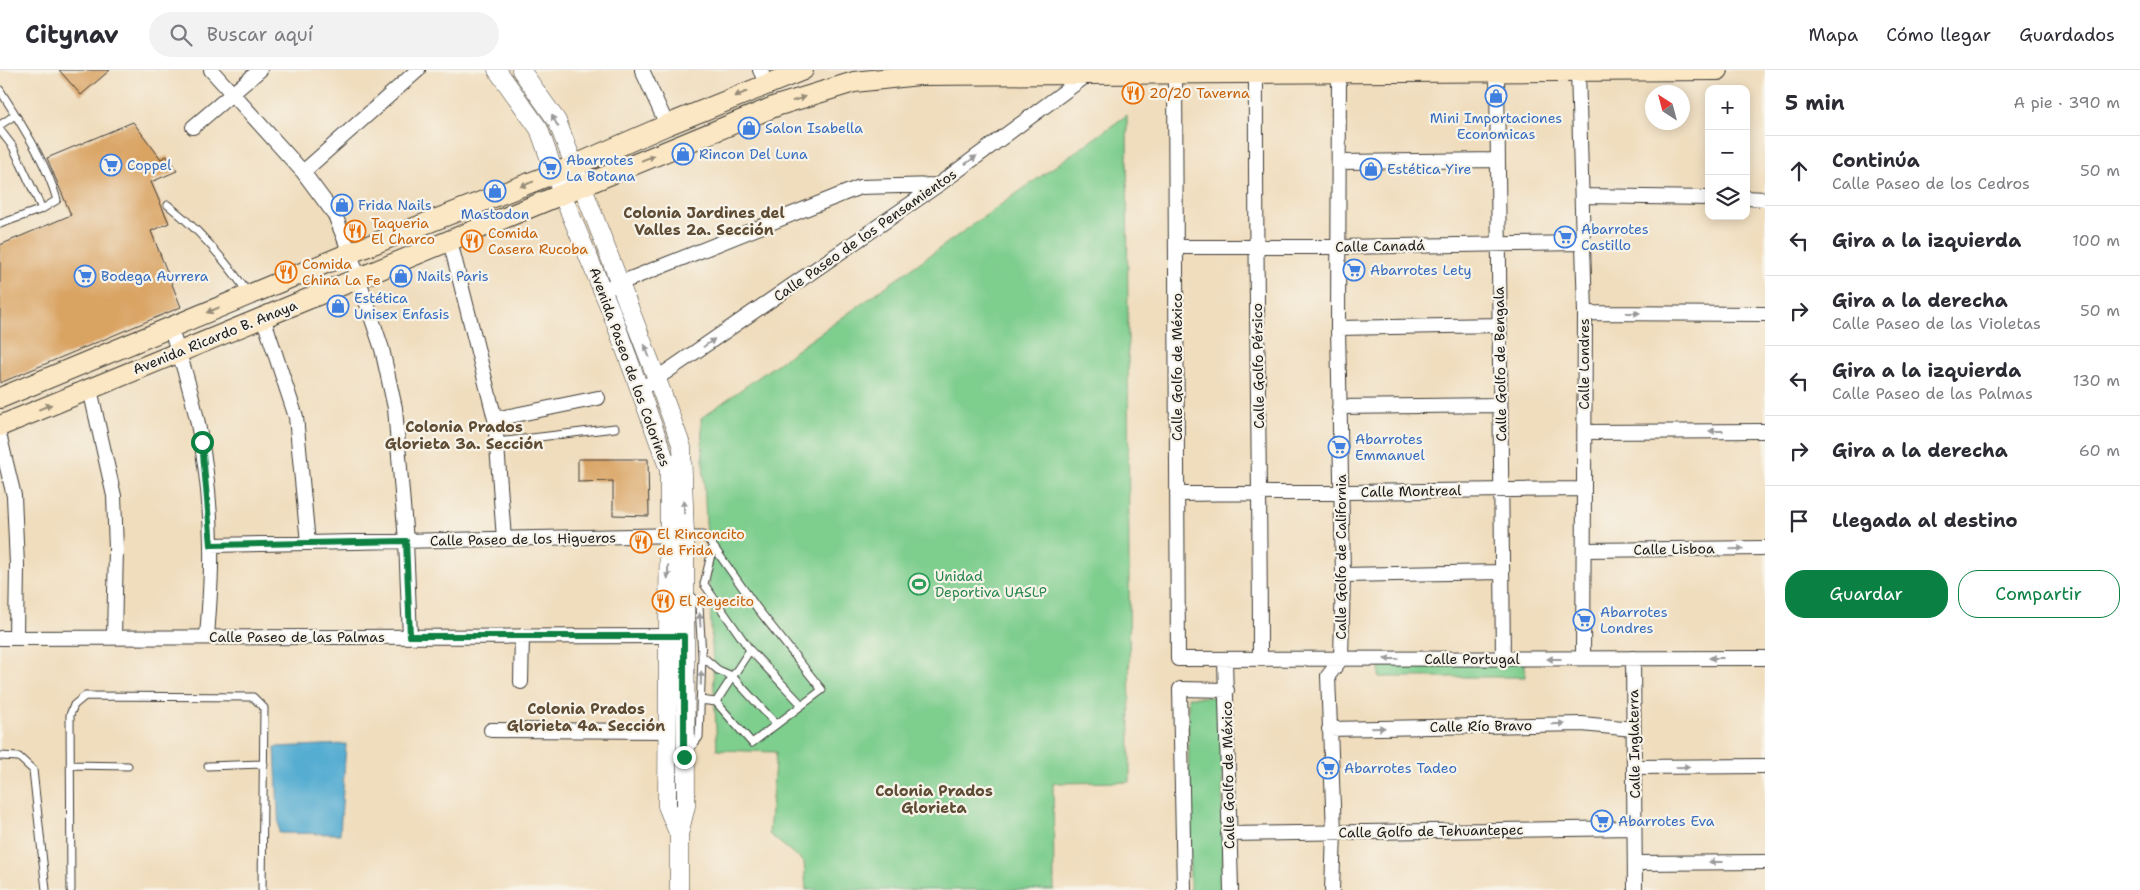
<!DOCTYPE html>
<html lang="es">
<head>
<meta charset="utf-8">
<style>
	:root { --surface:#fff; --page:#f2f2f3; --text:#2b2b33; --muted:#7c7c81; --line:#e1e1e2; --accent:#0b8043 }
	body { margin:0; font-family:"Shantell Sans",sans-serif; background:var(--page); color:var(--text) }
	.controls { position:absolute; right:15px; top:15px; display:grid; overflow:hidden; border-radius:10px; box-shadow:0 2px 12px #0003 }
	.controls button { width:45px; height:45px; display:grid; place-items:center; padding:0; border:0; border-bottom:1px solid var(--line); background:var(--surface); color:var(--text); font:25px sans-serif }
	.compass { position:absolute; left:1645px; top:15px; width:45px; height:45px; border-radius:50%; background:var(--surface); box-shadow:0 2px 12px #0003; rotate:324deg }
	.stop { position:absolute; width:15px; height:15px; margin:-11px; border:4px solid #0b8043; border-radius:50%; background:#fff }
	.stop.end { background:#0b8043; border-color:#fff; box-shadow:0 1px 5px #0008 }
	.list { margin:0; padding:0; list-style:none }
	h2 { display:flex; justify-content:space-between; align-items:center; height:65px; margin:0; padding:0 20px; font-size:21px }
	h2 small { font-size:16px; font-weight:400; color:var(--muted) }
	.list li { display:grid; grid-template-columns:32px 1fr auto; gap:15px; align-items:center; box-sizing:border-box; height:70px; padding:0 20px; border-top:1px solid var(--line) }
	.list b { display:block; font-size:19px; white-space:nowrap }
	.list p { margin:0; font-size:16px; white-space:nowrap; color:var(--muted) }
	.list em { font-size:16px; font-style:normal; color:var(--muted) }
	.actions { display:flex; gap:10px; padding:15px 20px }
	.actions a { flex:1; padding:11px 0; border:1px solid var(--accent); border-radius:20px; text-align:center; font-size:18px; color:var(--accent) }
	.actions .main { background:var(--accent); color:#fff }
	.icon { flex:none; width:28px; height:28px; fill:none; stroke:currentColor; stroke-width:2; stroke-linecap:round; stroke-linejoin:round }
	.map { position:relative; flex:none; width:1765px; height:820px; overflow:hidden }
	header { display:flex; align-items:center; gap:30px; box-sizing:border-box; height:70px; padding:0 25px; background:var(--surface); border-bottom:1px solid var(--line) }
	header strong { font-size:24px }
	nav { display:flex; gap:28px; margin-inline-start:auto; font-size:18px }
	.search { width:350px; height:45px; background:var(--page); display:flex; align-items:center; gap:12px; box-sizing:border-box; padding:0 18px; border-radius:28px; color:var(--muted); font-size:19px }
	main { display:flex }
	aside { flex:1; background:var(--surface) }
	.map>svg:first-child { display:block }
	.green { fill:#7ece8e; stroke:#4d7555 }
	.water { fill:#56add2; stroke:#396477 }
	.building { fill:#d9a362 }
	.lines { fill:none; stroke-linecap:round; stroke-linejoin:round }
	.service-casing { stroke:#3c3934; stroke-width:9 }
	.minor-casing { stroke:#3c3934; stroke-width:16 }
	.tertiary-casing { stroke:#3c3934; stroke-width:19 }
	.secondary-casing { stroke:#3c3934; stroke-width:22 }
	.service { stroke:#fff; stroke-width:7 }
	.minor { stroke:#fff; stroke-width:14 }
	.tertiary { stroke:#fff; stroke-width:18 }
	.secondary { stroke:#fbe7c3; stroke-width:20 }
	.oneway { fill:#978c78 }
	.oneway2 { fill:#999 }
	.route { stroke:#0b8043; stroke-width:6 }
	.labels { text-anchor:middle; stroke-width:4.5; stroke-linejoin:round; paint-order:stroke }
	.food-label { font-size:14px; fill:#c56008; stroke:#f7f3e8; text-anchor:start }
	.shop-label { font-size:14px; fill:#366cbe; stroke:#f7f3e8; text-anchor:start }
	.street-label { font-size:14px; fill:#1c1c1c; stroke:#f7f3e8 }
	.leisure-label { font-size:14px; fill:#27864d; stroke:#f7f3e8; text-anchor:start }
	.neighbourhood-label { font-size:15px; font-weight:bold; fill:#5e4b34; stroke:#f7f3e8 }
</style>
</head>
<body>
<header>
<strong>Citynav</strong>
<div class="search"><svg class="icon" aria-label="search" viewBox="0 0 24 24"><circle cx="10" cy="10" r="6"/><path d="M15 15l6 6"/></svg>Buscar aquí</div>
<nav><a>Mapa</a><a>Cómo llegar</a><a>Guardados</a></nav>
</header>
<main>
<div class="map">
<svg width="1765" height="820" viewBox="0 0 1765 820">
	<rect width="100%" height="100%" fill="#f7f3e8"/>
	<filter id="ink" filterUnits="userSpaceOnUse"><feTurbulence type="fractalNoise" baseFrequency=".02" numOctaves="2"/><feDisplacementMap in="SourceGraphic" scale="10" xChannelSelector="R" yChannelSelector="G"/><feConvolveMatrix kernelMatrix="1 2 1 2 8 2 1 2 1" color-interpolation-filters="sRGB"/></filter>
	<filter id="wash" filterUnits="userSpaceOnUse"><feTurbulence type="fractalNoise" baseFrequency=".0096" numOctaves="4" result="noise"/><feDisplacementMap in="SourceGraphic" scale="20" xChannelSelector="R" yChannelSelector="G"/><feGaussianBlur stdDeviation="1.12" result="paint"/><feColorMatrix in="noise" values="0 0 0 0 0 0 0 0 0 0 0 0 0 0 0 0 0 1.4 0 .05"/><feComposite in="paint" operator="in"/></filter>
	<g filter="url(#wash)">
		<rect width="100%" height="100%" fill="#f0ddbd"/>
		<path class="green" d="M1127,45l3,667 -77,1 1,107h-248l-2,-28 -35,-28 7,-82 -59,-2 -16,-332z
			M1380,592h145v15h-146z
			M1188,627h34l1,193h-33z"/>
		<path class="water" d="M346,674l-6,90 -61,-1 -4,-86z"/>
		<g id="blocks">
			<path class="building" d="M59,0h51l-29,25z
				M133,52l28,37 6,-3 10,15 -26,11 18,41 -18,8 30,76 -181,76v-138l71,-30 -24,-57z
				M578,389h70l1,57 -36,-1v-34l-35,1z"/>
		</g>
	</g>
	<g filter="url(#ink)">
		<use href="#blocks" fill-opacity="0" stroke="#3c3934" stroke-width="1"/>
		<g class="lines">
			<g class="service-casing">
				<path id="service" d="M0,20c21,34 46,71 57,110l-15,9 -42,15
					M0,55l15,-10
					M0,60l13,17 29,62
					M168,135c32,25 57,55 80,88
					M497,372l118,-14
					M686,465h18l9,11
					M689,523l10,12 3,51 -3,81 -9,12
					M750,580l52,55
					M702,586l16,14 14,6 44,48
					M700,630l16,2 34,-52 -46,-66 9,-38 44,62 65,82 -70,53 -36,-41
					M0,686l19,1 14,13 13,120
					M70,695l58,1
					M208,696l56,-2
					M71,820l-1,-175 4,-10 11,-9 168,1 11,11 -2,182"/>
			</g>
			<g class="minor-casing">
				<path id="minor" d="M211,0l92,102 32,43 15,38 32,96 13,59 11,133 4,96
					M642,0l25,55
					M760,0l7,14
					M1497,0l6,589
					M1578,0l7,243 -2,345
					M1256,3c-1,195 4,391 4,586
					M1175,5l3,584 587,-1
					M193,57l67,-57
					M1340,92l158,-2
					M303,102l115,-102
					M1582,126l127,2
					M1746,128l19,1
					M450,171l45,178 9,120
					M1176,177h163l244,-4
					M610,217l250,-100 77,-2
					M1585,243l180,1
					M263,247l33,100 12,126
					M170,258c26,68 40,144 41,217 1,31 -2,62 -4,92
					M1338,258l161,-3
					M90,319l24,107 2,53 -2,88
					M640,320l298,-205 149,-110
					M1339,337l161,-2
					M495,349l103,-21
					M1584,362l181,-1
					M0,368l14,58 3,69 -1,72
					M1177,424l407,-5
					M211,475l468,-10
					M1584,480l181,-2
					M1343,505l159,-3
					M0,568l677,-2
					M1633,588l2,232
					M1225,589l6,231
					M521,612l1,-46
					M1329,659l253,-5 51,5
					M491,660l177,1
					M1634,697l131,-1
					M1228,764l406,-6
					M1635,793l130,-1
					M1184,820l-4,-201 47,1
					M1332,820l2,-58 -6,-156 13,-17 2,-84 -5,-247 1,-258"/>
			</g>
			<g class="tertiary-casing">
				<path id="tertiary" d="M497,0l42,59 23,65 49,117 58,159 -2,336 12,29
					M521,0l36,51 100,258 25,68 3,88 1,271 -7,29v55"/>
			</g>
			<g class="secondary-casing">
				<path id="secondary" d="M0,328l350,-145 223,-87 94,-41 136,-55
					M0,356l776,-320 78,-24 65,-7 799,-5"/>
			</g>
			<use href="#service" class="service"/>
			<use href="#minor" class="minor"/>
			<use href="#tertiary" class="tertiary"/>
			<use href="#secondary" class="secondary"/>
		</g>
		<defs><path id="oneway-solid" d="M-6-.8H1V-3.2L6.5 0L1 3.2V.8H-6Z" transform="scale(1.25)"/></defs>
		<g class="oneway">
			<use href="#oneway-solid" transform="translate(741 24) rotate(158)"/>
			<use href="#oneway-solid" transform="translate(799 29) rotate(-17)"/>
			<use href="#oneway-solid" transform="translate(648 88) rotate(-22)"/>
			<use href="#oneway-solid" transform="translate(527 114) rotate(159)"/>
			<use href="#oneway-solid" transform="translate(213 240) rotate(157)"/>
			<use href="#oneway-solid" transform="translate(45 337) rotate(-22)"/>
		</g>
		<g class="oneway2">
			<use href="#oneway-solid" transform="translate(555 51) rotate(-119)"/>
			<use href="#oneway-solid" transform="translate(971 90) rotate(-36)"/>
			<use href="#oneway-solid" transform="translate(1633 243)"/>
			<use href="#oneway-solid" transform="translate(709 273) rotate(-35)"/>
			<use href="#oneway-solid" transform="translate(647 281) rotate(-111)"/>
			<use href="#oneway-solid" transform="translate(1716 361) rotate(180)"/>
			<use href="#oneway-solid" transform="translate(684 437) rotate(-92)"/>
			<use href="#oneway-solid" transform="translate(1737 479) rotate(-1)"/>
			<use href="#oneway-solid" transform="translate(668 502) rotate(91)"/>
			<use href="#oneway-solid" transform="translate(700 550) rotate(-94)"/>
			<use href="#oneway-solid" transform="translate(1716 588) rotate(180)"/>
			<use href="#oneway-solid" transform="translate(1391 589) rotate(180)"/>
			<use href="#oneway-solid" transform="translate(1554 589) rotate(180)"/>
			<use href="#oneway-solid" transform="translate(701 608) rotate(-88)"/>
			<use href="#oneway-solid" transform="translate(1558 654) rotate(-1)"/>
			<use href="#oneway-solid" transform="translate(1378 658) rotate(-1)"/>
			<use href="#oneway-solid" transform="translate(1683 697) rotate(-1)"/>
			<use href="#oneway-solid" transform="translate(1716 792) rotate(180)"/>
		</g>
	</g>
	<g class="lines" filter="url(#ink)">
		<path class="route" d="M202,372l9,103 195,-4 4,95h274v121"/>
	</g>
	<defs>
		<g id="restaurant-ring" transform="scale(1.125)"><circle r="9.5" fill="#f7f3e8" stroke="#e8710a" stroke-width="1.5"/><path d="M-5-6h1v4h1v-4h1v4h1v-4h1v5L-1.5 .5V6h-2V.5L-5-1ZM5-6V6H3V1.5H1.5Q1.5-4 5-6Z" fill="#e8710a"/></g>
		<g id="shop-ring" transform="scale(1.125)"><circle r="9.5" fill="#f7f3e8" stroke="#3f7fe0" stroke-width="1.5"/><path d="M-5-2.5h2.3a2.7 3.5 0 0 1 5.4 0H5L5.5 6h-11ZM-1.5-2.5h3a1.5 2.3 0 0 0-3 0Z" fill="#3f7fe0"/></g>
		<g id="supermarket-ring" transform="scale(1.125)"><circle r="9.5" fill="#f7f3e8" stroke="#3f7fe0" stroke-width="1.5"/><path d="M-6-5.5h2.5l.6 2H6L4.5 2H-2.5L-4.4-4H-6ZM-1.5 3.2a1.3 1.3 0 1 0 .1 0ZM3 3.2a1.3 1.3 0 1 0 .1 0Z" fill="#3f7fe0"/></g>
		<g id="stadium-ring" transform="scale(1.125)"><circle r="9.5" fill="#f7f3e8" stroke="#2e9e5b" stroke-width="1.5"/><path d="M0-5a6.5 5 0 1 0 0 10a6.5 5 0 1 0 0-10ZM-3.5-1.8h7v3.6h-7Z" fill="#2e9e5b"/></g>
	</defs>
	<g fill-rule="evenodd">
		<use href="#restaurant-ring" x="1133" y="23"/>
		<use href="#shop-ring" x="1496" y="26"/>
		<use href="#shop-ring" x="749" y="58"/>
		<use href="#shop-ring" x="683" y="84"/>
		<use href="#supermarket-ring" x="111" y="95"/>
		<use href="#supermarket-ring" x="550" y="98"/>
		<use href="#shop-ring" x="1371" y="99"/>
		<use href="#shop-ring" x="495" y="121"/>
		<use href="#shop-ring" x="342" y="135"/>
		<use href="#restaurant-ring" x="355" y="161"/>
		<use href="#supermarket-ring" x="1565" y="167"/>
		<use href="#restaurant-ring" x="472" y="171"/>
		<use href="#supermarket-ring" x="1354" y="200"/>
		<use href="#restaurant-ring" x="286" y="202"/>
		<use href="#supermarket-ring" x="85" y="206"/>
		<use href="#shop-ring" x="401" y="206"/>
		<use href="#shop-ring" x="338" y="236"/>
		<use href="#supermarket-ring" x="1339" y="377"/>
		<use href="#restaurant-ring" x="641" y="472"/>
		<use href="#stadium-ring" x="919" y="514"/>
		<use href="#restaurant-ring" x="663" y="531"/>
		<use href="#supermarket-ring" x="1584" y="550"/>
		<use href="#supermarket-ring" x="1328" y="698"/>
		<use href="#supermarket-ring" x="1602" y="751"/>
	</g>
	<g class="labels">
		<g class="food-label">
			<text x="1149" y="28">20/20 Taverna</text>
			<text x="371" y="158">Taqueria<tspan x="371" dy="16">El Charco</tspan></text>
			<text x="488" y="168">Comida<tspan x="488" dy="16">Casera Rucoba</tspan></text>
			<text x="302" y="199">Comida<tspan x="302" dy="16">China La Fe</tspan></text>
			<text x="657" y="469">El Rinconcito<tspan x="657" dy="16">de Frida</tspan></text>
			<text x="679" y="536">El Reyecito</text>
		</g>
		<g class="shop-label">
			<text x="1496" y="53" text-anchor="middle">Mini Importaciones<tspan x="1496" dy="16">Economicas</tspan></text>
			<text x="765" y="63">Salon Isabella</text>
			<text x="699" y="89">Rincon Del Luna</text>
			<text x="566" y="95">Abarrotes<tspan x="566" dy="16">La Botana</tspan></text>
			<text x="127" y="100">Coppel</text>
			<text x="1387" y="104">Estética Yire</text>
			<text x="358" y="140">Frida Nails</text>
			<text x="495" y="149" text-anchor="middle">Mastodon</text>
			<text x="1581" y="164">Abarrotes<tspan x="1581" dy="16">Castillo</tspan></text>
			<text x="1370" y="205">Abarrotes Lety</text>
			<text x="101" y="211">Bodega Aurrera</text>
			<text x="417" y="211">Nails Paris</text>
			<text x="354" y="233">Estética<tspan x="354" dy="16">Unisex Enfasis</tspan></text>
			<text x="1355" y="374">Abarrotes<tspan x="1355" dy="16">Emmanuel</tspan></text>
			<text x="1600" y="547">Abarrotes<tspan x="1600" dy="16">Londres</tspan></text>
			<text x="1344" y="703">Abarrotes Tadeo</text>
			<text x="1618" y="756">Abarrotes Eva</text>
		</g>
		<g class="street-label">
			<text transform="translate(865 165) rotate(-35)" y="5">Calle Paseo de los Pensamientos</text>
			<text transform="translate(1380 176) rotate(-1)" y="5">Calle Canadá</text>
			<text transform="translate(215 267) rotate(-22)" y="5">Avenida Ricardo B. Anaya</text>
			<text transform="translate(1500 294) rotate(-91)" y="5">Calle Golfo de Bengala</text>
			<text transform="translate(1584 294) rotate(-90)" y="5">Calle Londres</text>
			<text transform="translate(1258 296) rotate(-91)" y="5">Calle Golfo Pérsico</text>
			<text transform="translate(630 297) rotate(70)" y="5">Avenida Paseo de los Colorines</text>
			<text transform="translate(1177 297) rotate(-90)" y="5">Calle Golfo de México</text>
			<text transform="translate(1411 421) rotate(-1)" y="5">Calle Montreal</text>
			<text transform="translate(523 469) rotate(-1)" y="5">Calle Paseo de los Higueros</text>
			<text transform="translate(1674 479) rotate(-1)" y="5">Calle Lisboa</text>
			<text transform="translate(1341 487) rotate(-90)" y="5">Calle Golfo de California</text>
			<text x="297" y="572">Calle Paseo de las Palmas</text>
			<text x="1472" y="594">Calle Portugal</text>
			<text transform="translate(1481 656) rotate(-1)" y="5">Calle Río Bravo</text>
			<text transform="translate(1634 674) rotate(-91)" y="5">Calle Inglaterra</text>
			<text transform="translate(1228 705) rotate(-91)" y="5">Calle Golfo de México</text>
			<text transform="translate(1431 761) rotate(-1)" y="5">Calle Golfo de Tehuantepec</text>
		</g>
		<g class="leisure-label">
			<text x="935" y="511">Unidad<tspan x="935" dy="16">Deportiva UASLP</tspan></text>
		</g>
		<g class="neighbourhood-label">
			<text x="704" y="148">Colonia Jardines del<tspan x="704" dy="17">Valles 2a. Sección</tspan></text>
			<text x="464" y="362">Colonia Prados<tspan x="464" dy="17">Glorieta 3a. Sección</tspan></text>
			<text x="586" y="644">Colonia Prados<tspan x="586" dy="17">Glorieta 4a. Sección</tspan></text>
			<text x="934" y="726">Colonia Prados<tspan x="934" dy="17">Glorieta</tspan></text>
		</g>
	</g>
</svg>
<div class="controls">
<button>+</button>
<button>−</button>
<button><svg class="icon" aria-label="layers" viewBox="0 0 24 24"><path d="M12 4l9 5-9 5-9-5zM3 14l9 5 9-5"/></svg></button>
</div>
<svg class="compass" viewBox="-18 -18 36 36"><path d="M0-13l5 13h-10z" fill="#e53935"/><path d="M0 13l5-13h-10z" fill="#7c7c81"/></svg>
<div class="stop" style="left:202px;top:372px"></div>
<div class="stop end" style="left:684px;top:687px"></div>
</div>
<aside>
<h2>5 min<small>A pie · 390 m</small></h2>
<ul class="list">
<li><svg class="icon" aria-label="ahead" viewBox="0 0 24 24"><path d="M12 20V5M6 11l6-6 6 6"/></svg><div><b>Continúa</b><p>Calle Paseo de los Cedros</p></div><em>50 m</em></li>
<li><svg class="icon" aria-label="left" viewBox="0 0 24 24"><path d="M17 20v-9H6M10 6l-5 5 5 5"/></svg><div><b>Gira a la izquierda</b></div><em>100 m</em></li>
<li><svg class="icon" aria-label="right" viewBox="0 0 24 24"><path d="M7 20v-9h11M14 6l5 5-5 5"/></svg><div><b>Gira a la derecha</b><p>Calle Paseo de las Violetas</p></div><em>50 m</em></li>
<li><svg class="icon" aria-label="left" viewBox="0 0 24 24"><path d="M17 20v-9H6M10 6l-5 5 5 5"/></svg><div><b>Gira a la izquierda</b><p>Calle Paseo de las Palmas</p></div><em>130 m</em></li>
<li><svg class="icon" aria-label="right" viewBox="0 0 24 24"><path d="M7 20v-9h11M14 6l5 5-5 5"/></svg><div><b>Gira a la derecha</b></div><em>60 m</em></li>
<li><svg class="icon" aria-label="arrive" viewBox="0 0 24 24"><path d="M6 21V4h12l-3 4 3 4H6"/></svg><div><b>Llegada al destino</b></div></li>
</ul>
<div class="actions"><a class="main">Guardar</a><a>Compartir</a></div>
</aside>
</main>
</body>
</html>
